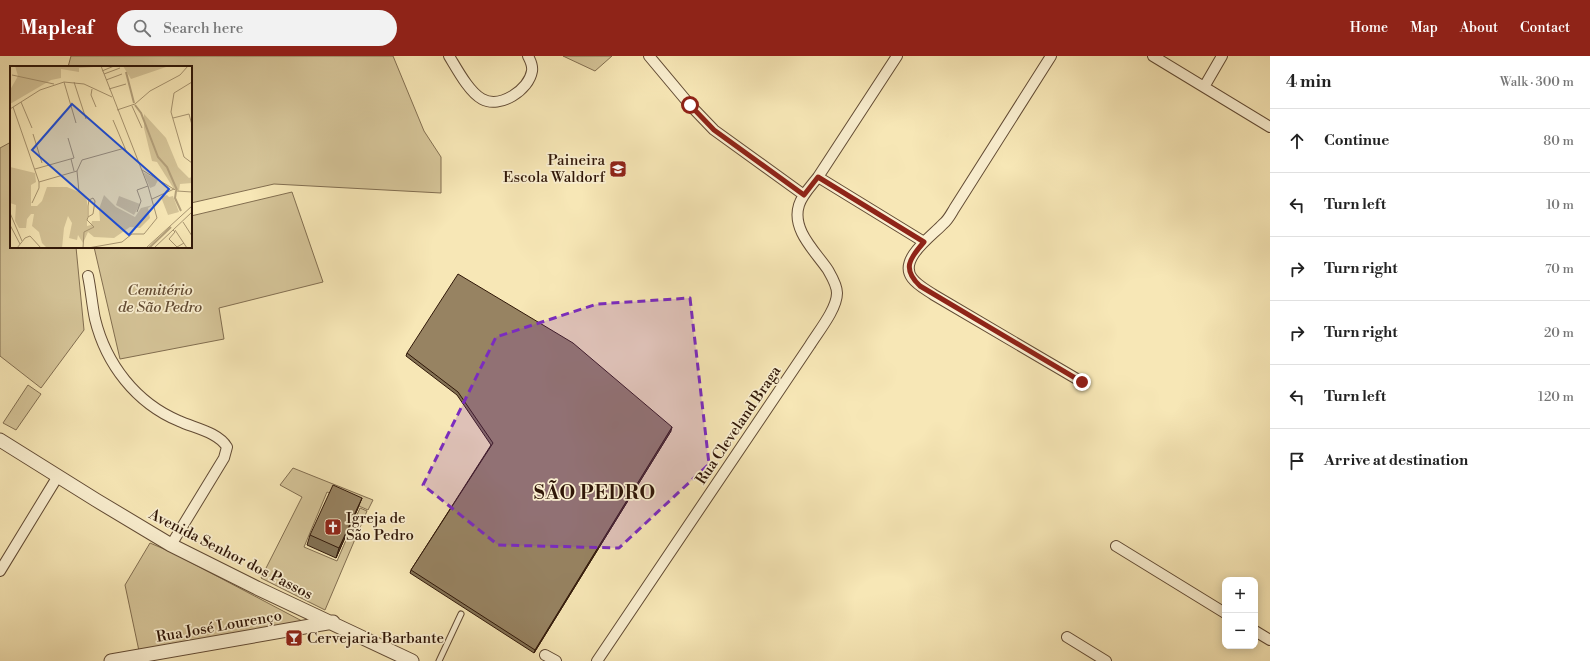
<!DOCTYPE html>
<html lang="en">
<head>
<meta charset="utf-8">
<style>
	:root { --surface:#fff; --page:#f2f2f2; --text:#222; --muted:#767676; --line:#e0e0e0; --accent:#8f2418 }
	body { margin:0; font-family:"Libre Bodoni",serif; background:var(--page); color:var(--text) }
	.controls { position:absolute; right:12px; bottom:12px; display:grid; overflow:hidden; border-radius:8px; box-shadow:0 2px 10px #0003 }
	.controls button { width:36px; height:36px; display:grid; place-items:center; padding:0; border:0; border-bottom:1px solid var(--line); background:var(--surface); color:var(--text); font:20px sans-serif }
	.stop { position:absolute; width:12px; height:12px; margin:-9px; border:3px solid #8f2418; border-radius:50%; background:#fff }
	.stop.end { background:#8f2418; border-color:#fff; box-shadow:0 1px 4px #0008 }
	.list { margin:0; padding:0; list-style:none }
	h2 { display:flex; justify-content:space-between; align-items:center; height:52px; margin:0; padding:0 16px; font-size:17px }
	h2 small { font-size:13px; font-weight:400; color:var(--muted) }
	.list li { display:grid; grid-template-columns:26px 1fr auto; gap:12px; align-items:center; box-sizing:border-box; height:64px; padding:0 16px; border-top:1px solid var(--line) }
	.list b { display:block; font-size:15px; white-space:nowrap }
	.list em { font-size:13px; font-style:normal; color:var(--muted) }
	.icon { flex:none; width:22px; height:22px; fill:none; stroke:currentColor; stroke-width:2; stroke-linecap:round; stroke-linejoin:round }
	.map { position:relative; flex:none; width:1270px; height:605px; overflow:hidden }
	header { display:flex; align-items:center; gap:24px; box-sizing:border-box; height:56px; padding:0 20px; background:var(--accent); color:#fff }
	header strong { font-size:19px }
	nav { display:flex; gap:22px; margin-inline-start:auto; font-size:14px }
	.search { width:280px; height:36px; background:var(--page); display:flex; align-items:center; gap:10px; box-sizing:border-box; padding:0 14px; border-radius:22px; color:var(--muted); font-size:15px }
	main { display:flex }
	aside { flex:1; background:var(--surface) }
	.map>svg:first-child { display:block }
	.green { fill:#d5c498; stroke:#826e50 }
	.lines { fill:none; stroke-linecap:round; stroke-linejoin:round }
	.service-casing { stroke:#624b34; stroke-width:7 }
	.minor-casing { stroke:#624b34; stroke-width:12 }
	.tertiary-casing { stroke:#624b34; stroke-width:15 }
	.service { stroke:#faefd0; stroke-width:5 }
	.minor { stroke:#faefd0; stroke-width:10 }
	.tertiary { stroke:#faefd0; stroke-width:13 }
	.wall { fill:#827154; stroke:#301708 }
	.shaded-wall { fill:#6a5c45; stroke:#301708 }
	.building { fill:#978362; stroke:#301708 }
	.route { stroke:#8f2418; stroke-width:5 }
	.marked { fill:#7b2cbf; fill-opacity:0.2; stroke:#7b2cbf; stroke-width:3; stroke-dasharray:8 5; stroke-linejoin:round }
	.labels { text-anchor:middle; stroke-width:3.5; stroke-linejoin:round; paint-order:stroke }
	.poi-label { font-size:15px; fill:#301708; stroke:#faefd0; text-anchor:start }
	.park-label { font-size:15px; font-style:italic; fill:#624b33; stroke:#faefd0 }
	.street-label { font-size:15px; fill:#301708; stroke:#faefd0 }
	.district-label { font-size:19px; font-weight:bold; letter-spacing:1px; fill:#301708; stroke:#faefd0 }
	.inset-river { fill:none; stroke:#b3a07b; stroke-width:2 }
	.inset-road { fill:none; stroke:#a79470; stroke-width:1 }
	.view { fill:#1d4ed8; fill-opacity:0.15; stroke:#1d4ed8; stroke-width:2 }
	.inset-edge { fill:none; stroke:#301708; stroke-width:2 }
</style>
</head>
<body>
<header>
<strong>Mapleaf</strong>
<div class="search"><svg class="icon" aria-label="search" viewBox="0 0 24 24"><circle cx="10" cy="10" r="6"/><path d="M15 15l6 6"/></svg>Search here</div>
<nav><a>Home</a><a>Map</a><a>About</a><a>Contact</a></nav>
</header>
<main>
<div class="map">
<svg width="1270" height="605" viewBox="0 0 1270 605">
	<rect width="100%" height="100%" fill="#f7e7b6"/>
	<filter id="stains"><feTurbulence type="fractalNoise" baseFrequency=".005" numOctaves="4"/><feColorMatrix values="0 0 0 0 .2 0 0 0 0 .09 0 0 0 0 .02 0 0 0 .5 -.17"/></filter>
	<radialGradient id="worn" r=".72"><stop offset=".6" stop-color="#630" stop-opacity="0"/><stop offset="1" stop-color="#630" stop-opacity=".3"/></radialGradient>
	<path class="green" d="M71,0h322l31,75 17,26v36l-167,-9 -83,19v-136h-123z
		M563,0h49l-17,15z
		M11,86v105h65l8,83 -43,58 -41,-32v-208z
		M292,136l31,90 -104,26 5,31 -104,20 -26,-112h97v-31z
		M28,329l13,9 -25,36 -13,-7z
		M293,412l80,32 -5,10 -41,-18 -23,55 33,14 23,-53 7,3 -42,99 -64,-32 41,-81 -22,-12z
		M150,487l21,9 131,69 -163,30 -14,-66z"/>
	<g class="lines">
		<g class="service-casing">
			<path id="service" d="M439,605l22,-47"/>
		</g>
		<g class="minor-casing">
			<path id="minor" d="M449,0c8,13 20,36 33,43 18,10 47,-9 50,-28 1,-6 -2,-11 -4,-15
				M649,0l41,49 24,25 90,65
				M1051,0l-97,153c-3,5 -6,11 -11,15 -11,12 -45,35 -31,54 6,8 15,12 22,17l148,87
				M1153,0l117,71
				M1204,31l18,-31
				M818,121l106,65
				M88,220c3,14 4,29 7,43 11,45 41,84 84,102 15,7 39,11 48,26l-3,11 -53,87
				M1116,490l109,67
				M0,515l58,-95
				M1255,575l15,9
				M1067,581l39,24
				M545,599l11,6
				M597,605l213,-316c8,-13 27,-36 27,-52 0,-8 -5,-16 -9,-23 -12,-18 -37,-40 -29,-65 3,-10 12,-19 19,-28l79,-121"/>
		</g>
		<g class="tertiary-casing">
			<path id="tertiary" d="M0,384l96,60 75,45 86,43 155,73
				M111,605l222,-39"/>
		</g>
		<use href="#service" class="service"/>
		<use href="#minor" class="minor"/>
		<use href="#tertiary" class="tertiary"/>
	</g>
	<path class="wall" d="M407,297l264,78 -137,222 -124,-80 1,-3 80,-125 -34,-50 -51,-39z
		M358,452l-22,50 -29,-13 3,-10z"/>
	<path class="shaded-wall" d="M672,371l-1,4 -137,222 1,-3z
		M362,442l-4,10 -22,50 3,-10z"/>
	<path class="building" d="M458,218l115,69 99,84 -137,223 -124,-80 82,-127 -35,-51 -51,-39z
		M333,429l29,13 -23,50 -29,-13z"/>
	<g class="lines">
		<path class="route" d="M690,49l24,25 90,65 14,-18 106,65c-15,17 -22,27 -4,44l162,96"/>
	</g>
	<path class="marked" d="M690,242l19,166 -90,84 -121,-3 -75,-60 73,-148 101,-33z"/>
	<defs>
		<g id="school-square" transform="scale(0.9)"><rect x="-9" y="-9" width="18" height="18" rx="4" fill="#8f2418" stroke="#faefd0"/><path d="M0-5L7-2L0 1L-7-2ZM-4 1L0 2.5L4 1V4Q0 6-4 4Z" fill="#fff"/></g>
		<g id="church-square" transform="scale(0.9)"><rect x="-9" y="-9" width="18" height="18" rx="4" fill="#8f2418" stroke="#faefd0"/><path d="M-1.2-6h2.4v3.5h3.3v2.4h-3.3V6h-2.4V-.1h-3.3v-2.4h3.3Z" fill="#fff"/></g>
		<g id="bar-square" transform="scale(0.9)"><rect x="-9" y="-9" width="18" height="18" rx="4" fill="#8f2418" stroke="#faefd0"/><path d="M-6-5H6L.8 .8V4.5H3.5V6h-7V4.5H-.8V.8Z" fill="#fff"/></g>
	</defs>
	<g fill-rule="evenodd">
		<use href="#school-square" x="618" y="113"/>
		<use href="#church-square" x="333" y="471"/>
		<use href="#bar-square" x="294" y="582"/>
	</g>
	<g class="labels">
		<g class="poi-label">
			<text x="605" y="109" text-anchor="end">Paineira<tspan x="605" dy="17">Escola Waldorf</tspan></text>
			<text x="346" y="467">Igreja de<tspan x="346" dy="17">São Pedro</tspan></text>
			<text x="307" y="587">Cervejaria Barbante</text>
		</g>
		<g class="park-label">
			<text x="160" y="239">Cemitério<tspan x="160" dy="17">de São Pedro</tspan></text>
		</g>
		<g class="street-label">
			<text transform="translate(738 369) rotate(-56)" y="5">Rua Cleveland Braga</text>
			<text transform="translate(231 498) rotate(27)" y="5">Avenida Senhor dos Passos</text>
			<text transform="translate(219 570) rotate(-10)" y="5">Rua José Lourenço</text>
		</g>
		<g class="district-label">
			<text x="595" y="443">SÃO PEDRO</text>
		</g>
	</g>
	<g transform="translate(10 10)">
		<rect width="182" height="182" fill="#f7e7b6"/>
		<path d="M5,0h78v1l-14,1v4l-18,-3v9l-10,2 -41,24v-14l8,-14zM113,0h46l-38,13zM134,48l22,24 12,29 11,11 3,-1v6l-12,1 -1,7 -5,-2 -17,-27 -5,-1 -8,-33zM0,101l25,6 1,9 -5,3v21h6l5,-5 5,-14h20l17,7 3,7v25l4,-1 1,-4h8l-1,-12 5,-14 12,12 19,10 6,-9 12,-3 -5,3 2,10 -10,10 -10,-1 -16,11 -20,-1 -6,-5 -5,11 -5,-8 -1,5 -8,-2 3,-15 -4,-7 -4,12 -2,20h-15l-5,-5 -3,-11 -7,-6 2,-12h-3l-4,5 -1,9h-7l-4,-7 1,-16 -6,-2zM133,106l15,8 -3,6 -5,2zM157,129l2,2 4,-1 6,16 -11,3 -7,-18zM109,130l21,8 -6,11 -18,-10z" fill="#d5c498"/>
		<path class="inset-river" d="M116,6l8,31M125,39l6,8 17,44 9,10 10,23M166,125l-1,7 6,13M139,182l22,-21"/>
		<path class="inset-road" d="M92,5l12,-5M94,8l16,-6M2,9l42,9M96,14l16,-6M54,16l12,41M64,16l12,37M182,16l-18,11 -3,19 13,45 8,6M82,23l-1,6 5,12M99,23l17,-5M11,36l11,26M122,40l10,22M3,41l26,75v6l-7,15M0,43l30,-19 24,-8 20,2 28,13M107,44l18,-6 15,-13 30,-16 8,-9M163,52l16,-4 3,11M103,54l14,33M23,68l9,29M61,93l3,12M25,103l39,-11 -6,-20M132,104l35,21 15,1M67,105l5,-11 43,-12M67,105l2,21M29,116l38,-11M142,133l22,-10M127,146l4,-11 -4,-11 11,-4M0,147l12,28M173,156l9,14M0,159l10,19M163,164l2,2 -6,7 8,8 7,-4M165,164l12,18M7,182l8,-10 5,-2 11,12M73,182l1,-16 10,-5 -7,-7 1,-3v-11l1,-6 4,-2 2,3 -2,13 -5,3M78,182l34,-6 10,-8h12l13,-16 -9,-32 -47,-120M136,182l46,-42M144,182l38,-36"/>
		<path class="view" d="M62,38l97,85 -40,46 -97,-85z"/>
		<rect width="182" height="182" class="inset-edge"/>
	</g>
	<rect width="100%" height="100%" filter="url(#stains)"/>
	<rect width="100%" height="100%" fill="url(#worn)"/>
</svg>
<div class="controls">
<button>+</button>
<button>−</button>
</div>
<div class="stop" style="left:690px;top:49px"></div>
<div class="stop end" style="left:1082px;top:326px"></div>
</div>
<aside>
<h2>4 min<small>Walk · 300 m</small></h2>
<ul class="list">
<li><svg class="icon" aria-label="ahead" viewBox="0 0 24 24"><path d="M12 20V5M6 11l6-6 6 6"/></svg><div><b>Continue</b></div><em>80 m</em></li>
<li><svg class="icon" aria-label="left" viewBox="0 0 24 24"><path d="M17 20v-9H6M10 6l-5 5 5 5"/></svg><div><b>Turn left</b></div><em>10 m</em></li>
<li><svg class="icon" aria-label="right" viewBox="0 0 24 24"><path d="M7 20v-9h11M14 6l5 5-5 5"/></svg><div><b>Turn right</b></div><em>70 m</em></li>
<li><svg class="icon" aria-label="right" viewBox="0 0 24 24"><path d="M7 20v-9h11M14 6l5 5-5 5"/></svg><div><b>Turn right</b></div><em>20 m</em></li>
<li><svg class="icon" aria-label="left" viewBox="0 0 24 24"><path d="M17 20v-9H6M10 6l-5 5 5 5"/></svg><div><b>Turn left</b></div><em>120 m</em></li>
<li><svg class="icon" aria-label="arrive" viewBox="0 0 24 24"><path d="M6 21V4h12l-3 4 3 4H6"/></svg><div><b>Arrive at destination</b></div></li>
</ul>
</aside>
</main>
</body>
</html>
